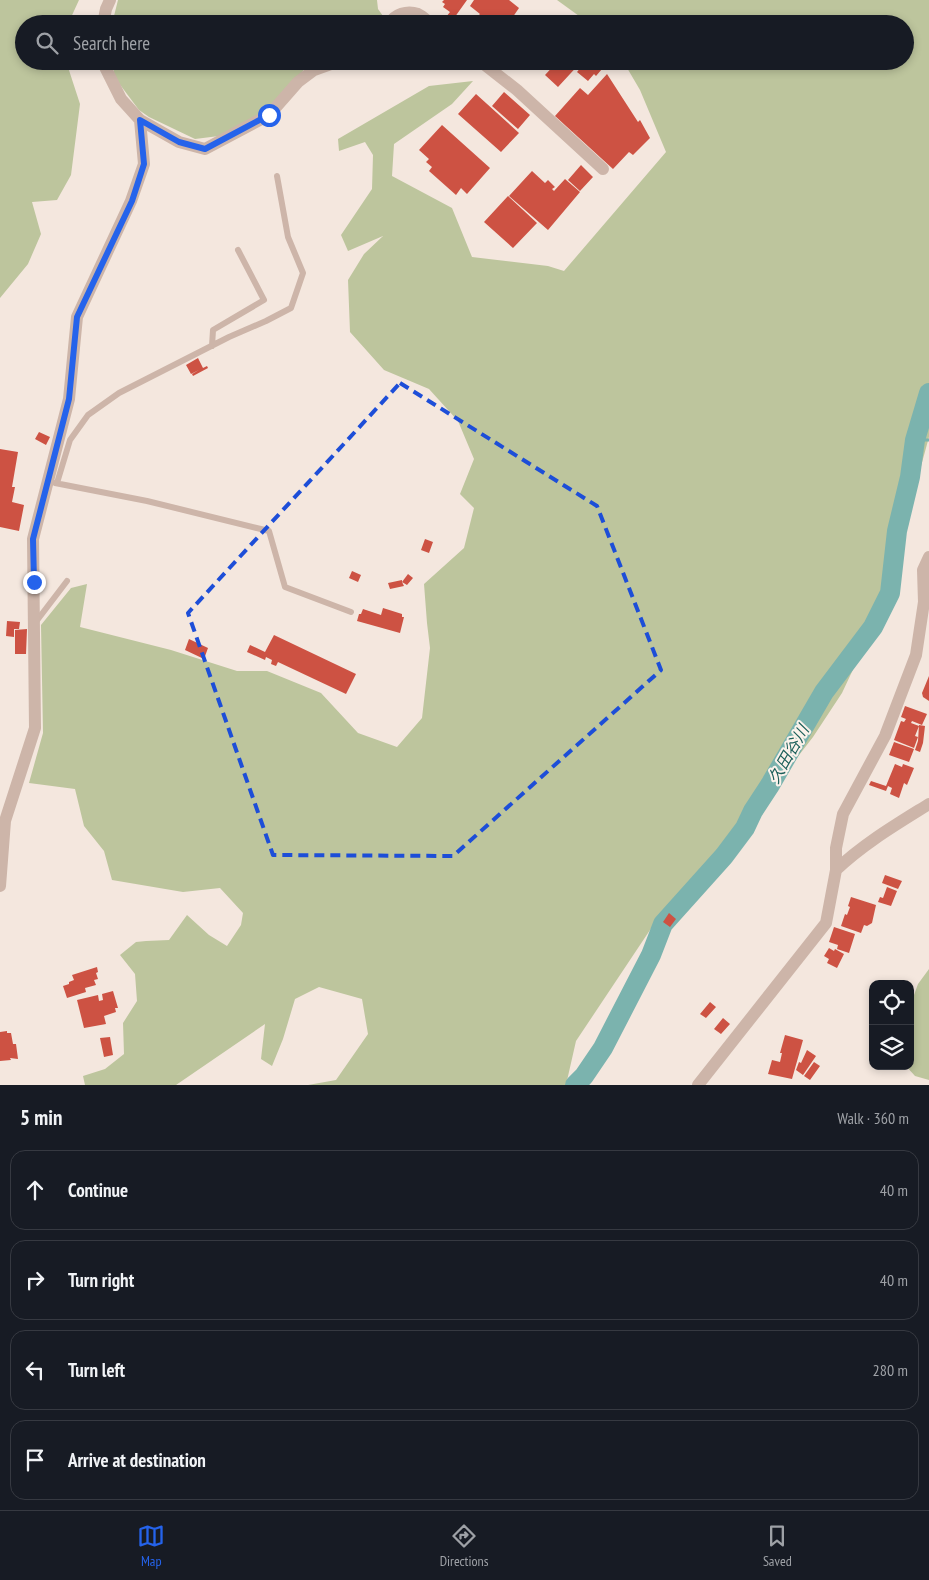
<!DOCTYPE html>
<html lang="en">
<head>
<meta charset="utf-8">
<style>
	:root { --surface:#171b24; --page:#20242c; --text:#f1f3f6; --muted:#9ea1a6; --line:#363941; --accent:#2563eb }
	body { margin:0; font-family:"PT Sans Narrow","Noto Sans JP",sans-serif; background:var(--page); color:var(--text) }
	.controls { position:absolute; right:15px; bottom:15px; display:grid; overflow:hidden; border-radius:10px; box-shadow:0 2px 8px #0003 }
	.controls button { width:45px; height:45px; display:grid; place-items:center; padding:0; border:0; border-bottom:1px solid var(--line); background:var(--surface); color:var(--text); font:25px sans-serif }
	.stop { position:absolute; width:15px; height:15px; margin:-11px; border:4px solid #2563eb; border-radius:50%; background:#fff }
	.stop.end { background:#2563eb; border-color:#fff; box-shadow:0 1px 5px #0008 }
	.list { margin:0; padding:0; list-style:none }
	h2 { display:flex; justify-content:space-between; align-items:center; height:65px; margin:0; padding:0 20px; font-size:21px }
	h2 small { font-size:16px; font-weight:400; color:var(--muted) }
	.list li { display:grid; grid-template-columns:32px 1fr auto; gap:15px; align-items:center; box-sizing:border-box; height:80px; margin:0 10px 10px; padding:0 10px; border:1px solid var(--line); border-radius:15px }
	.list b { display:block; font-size:19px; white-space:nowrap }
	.list em { font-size:16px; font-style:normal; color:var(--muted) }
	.icon { flex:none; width:28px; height:28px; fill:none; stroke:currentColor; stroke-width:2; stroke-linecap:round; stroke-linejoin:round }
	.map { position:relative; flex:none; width:929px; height:1085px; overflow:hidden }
	.search { position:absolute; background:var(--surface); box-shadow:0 2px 8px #0003; left:15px; right:15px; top:15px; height:55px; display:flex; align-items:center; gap:12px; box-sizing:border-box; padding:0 18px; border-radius:28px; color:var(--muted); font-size:19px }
	.sheet { height:425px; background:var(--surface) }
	nav { display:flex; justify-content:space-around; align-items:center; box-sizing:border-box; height:70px; border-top:1px solid var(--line); background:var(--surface); font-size:14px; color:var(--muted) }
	nav a { display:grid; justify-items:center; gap:2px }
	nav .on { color:var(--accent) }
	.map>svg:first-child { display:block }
	.green { fill:#bdc59d }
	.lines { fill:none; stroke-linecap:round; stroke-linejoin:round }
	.stream { stroke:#7bb3ae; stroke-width:3 }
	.river { stroke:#7bb3ae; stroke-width:20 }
	.building { fill:#cd5243 }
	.lane { stroke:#cdb5a9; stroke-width:6 }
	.street { stroke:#cdb5a9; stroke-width:12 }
	.route { stroke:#2563eb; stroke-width:6 }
	.marked { fill:none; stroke:#1d4ed8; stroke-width:4; stroke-dasharray:10 6; stroke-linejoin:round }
	.labels { text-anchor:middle; stroke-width:4; stroke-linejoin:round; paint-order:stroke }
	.water-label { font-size:16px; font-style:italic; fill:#1c5f5a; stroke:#fbf2eb }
</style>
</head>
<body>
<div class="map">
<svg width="929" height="1085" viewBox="0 0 929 1085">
	<rect width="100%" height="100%" fill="#f4e7de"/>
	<path class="green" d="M0,0h79l-11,24h-44v37h42l14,43 -9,71 -14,25 -25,2 9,32 -13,30 -28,34z
		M118,0h259l1,9 5,7 -2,8h-269z
		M557,0h372v437l-17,62 -4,27 -22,65 -21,53 -23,49 -29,44 -54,70 -107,120 -76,114 -10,44h-258l28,-5 32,-46 -6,-35 -43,-12 -24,12 -12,40 -11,27 -11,-7 4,-35 -89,61h-91l-2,-9 22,-7 19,-15 -1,-31 14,-22 -2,-27 -15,-19 16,-13 10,-1 23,-1 18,-25 22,20 18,11 14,-21 2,-12 -23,-25 -37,4 -71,-12 -8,-29 -20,-25 -9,-37 -46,-6 14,-50 -2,-108 30,-37 16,-4 -7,43 91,23 66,21h30l54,22 37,40 39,14 25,-29 8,-70 -3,-25 -3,-39 40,-36 10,-40 -14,-14 14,-35 -16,-38 -29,-32 -45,-19 -34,-38 -2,-52 16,-26 19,-18 -35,15 -7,-16 31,-46 1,-34 -8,-13 -26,9 -1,-12 91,-53 44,-5 -21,23 -58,40 -2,32 60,32 20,49 76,9 16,5 102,-119 -26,-62 -17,-29h282v-37h-315z
		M112,61h208l-13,4 -18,26 -26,23 -44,22 -24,3 -46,-22 -10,-7 -24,-32z
		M929,969v111l-14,-4 -9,-10h4v-60l8,-22z"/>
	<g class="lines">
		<path class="stream" d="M915,440h14"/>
		<path class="river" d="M575,1085l9,-9 19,-28 48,-93 12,-31 61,-68 21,-28 8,-17 17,-26 54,-93 49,-65 17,-34 7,-62 13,-54 5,-37 14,-47"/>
	</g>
	<path class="building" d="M444,0h23l-15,21 -6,-4 4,-5 -7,-5 2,-3 -3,-2z
		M474,0h35l10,8 -11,16h-14l-6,-4 -2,3 -9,-6 3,-3 -10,-8z
		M81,61h11l2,6 -10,3z
		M558,61h24l-24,26 -13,-12z
		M586,61h8l8,8 -6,7 -2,-2 -6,7 -11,-9z
		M607,74l31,48 2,-2 10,18 -17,17 -4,-3 -16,17 -58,-53 25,-28 8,7z
		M504,92l26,23 -12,14 -26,-23z
		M476,94l43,39 -18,19 -43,-38z
		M442,125l48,43 -23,26 -6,-6 -5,7 -27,-24 3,-4 -6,-5 3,-3 -10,-9z
		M581,165l12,12 -13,14 -12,-11z
		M532,171l13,12 3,-3 7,7 -3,2 2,2 11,-12 15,13 -32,38 -39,-34z
		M508,196l29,27 -24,25 -29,-26z
		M198,358l5,10 4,-2 1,2 -15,8 -1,-2 7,-4 -8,4 -5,-9z
		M39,432l11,5 -4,8 -11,-6z
		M0,449l18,3 -6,35h3l-3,15 12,3 -5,26 -19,-4z
		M425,539l8,3 -4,11 -8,-3z
		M352,571l9,4 -3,7 -9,-4z
		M408,574l5,4 -6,7 -5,-3 2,4 -14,3 -2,-6 14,-3v2z
		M383,608l19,6v3h2l-4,16 -43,-12 2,-7h2l2,-5 18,6z
		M7,621l13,1 -1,7h-5v8l-8,-1z
		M27,629l-1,25h-11v-24z
		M274,635l82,39 -10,20 -68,-32 -2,4 -5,-2 1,-4 -6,-3 -1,3 -18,-8 3,-7 15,7z
		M189,639l19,9 -4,11 -19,-9z
		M929,676v25l-6,-4 -1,-4z
		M905,706l22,8 -5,11 -10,-4 -1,2 8,3 -4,10 3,1 -4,11 -20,-8 7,-19 3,1 2,-3 -5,-2z
		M919,725l6,1 -2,17 -3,9 -5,-2 3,-9z
		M894,742l20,7 -5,13 -20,-7z
		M895,764l7,3 1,-3 11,4 -7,17 -3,-2 -5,15 -9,-4 2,-6 -4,-2 -2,5 -17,-6 2,-4 15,5z
		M885,875l17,6 -4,8 -16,-6z
		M887,887l10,4 -6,15 -13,-4 2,-5 3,1z
		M851,897l25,8 -4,18 -5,3 -3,-1 -3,8 -20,-7 4,-12 2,1 3,-8 -2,-1z
		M669,913l7,6 -6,8 -7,-5z
		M834,927l21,7 -6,19 -12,-4 1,-4 -9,-3z
		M829,948l5,3 1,-2 9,5 -7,14 -10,-5 2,-4 -5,-3z
		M97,967l1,5 -2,1 2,6 -4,1 2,5 -11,3 1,4 -19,6 -4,-12 6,-2v-2l5,-2 -2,-5z
		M113,991l5,17h-3l1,4 -12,4 2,8 -22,4 -7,-28 21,-5 1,6 4,-1 -1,-6z
		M710,1002l6,5 -10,11 -6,-4z
		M723,1018l7,6 -9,10 -7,-5z
		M7,1031v2h4l2,11h3l2,15 -8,-1 1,2 -11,1v-29z
		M785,1035l18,5 -11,39 -24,-5 4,-14 8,2 2,-9h-2z
		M110,1037l3,18 -9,2 -4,-19z
		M807,1050l9,6 -13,19 -7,-5 3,-8 2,1z
		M814,1062l6,4 -10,14 -6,-4z"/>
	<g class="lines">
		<path class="lane" d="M212,346l1,-16 51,-30 -26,-50
			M55,483l92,18 122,30 16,56 66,25
			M57,483l13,-43 18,-25 31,-22 110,-56 37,-16 25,-13 12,-35 -15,-36 -11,-61
			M35,623l32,-42"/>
		<path class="street" d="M103,24l3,-15 4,-9
			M389,24c6,-10 18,-14 29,-10 5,2 9,7 13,10
			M102,61l19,38 19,21 39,22 26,7 64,-34 29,-33 16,-12 25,-9
			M480,61l37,29 86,79
			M836,870c27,-26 61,-46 93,-66
			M0,886l5,-65 30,-93 -2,-189 36,-140 8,-82 54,-116 13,-37 -4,-44
			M698,1085l128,-162 10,-53v-22l7,-34 42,-78 31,-81 8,-53 -1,-32 6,-13"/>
	</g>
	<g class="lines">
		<path class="route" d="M34,582l-1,-43 36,-140 8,-82 55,-116 12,-37 -4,-44 39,22 26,7 64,-34"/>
	</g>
	<path class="marked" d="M400,383l197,123 64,164 -208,186 -180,-1 -85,-242z"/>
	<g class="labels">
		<g class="water-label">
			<text transform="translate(788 754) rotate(-60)" y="6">久田谷川</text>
		</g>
	</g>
</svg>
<div class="controls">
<button><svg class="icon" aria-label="locate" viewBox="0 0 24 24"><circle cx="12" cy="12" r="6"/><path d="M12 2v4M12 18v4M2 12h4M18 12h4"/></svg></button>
<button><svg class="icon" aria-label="layers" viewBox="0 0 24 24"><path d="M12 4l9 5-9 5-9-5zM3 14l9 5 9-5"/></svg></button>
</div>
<div class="stop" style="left:269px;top:115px"></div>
<div class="stop end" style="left:34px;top:582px"></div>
<div class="search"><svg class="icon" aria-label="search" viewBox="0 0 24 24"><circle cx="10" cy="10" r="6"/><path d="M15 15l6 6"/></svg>Search here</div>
</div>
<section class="sheet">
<h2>5 min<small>Walk · 360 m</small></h2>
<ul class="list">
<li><svg class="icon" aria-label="ahead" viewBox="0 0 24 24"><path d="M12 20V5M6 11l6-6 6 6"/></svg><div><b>Continue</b></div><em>40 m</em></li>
<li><svg class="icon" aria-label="right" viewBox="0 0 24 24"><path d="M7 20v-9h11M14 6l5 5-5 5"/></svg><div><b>Turn right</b></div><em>40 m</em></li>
<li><svg class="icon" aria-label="left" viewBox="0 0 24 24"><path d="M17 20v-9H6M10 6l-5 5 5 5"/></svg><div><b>Turn left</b></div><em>280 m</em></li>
<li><svg class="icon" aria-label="arrive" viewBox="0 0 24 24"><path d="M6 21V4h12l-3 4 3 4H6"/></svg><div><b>Arrive at destination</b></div></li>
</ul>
</section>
<nav>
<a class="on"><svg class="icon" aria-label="map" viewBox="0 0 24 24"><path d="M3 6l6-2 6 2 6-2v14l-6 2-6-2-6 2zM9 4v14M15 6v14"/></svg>Map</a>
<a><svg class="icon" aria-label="directions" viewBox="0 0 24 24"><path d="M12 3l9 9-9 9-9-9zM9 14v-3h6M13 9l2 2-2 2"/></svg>Directions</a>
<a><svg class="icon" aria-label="saved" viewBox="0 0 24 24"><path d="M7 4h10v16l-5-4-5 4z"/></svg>Saved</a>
</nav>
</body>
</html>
